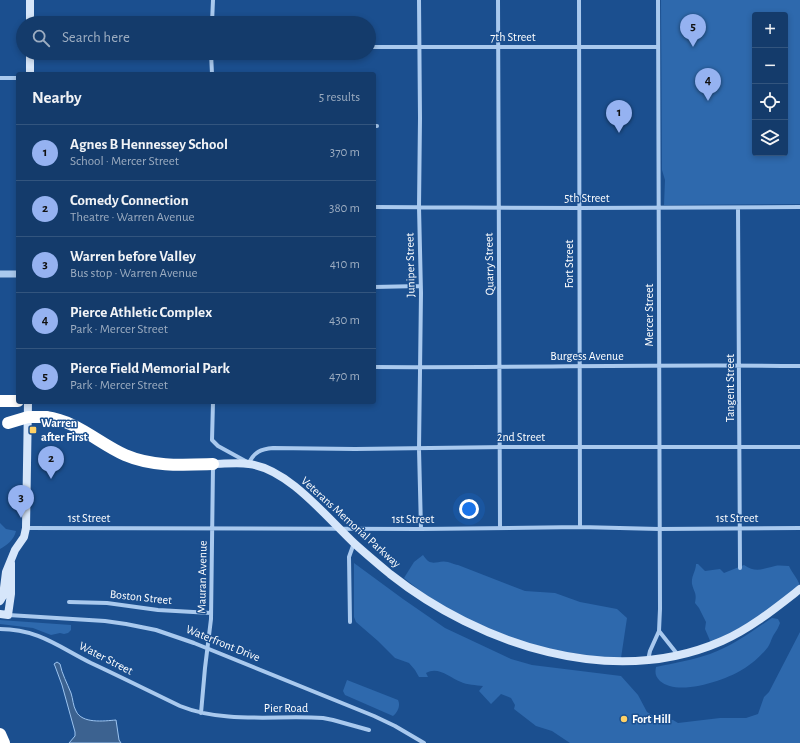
<!DOCTYPE html>
<html lang="en">
<head>
<meta charset="utf-8">
<style>
	:root { --surface:#143b6b; --page:#214673; --text:#f1f3f6; --muted:#9dadc1; --line:#33557e; --accent:#95b2f1 }
	body { margin:0; font-family:"Alegreya Sans",sans-serif; background:var(--page); color:var(--text) }
	.controls { position:absolute; right:12px; top:12px; display:grid; overflow:hidden; border-radius:4px; box-shadow:0 2px 6px #0003 }
	.controls button { width:36px; height:36px; display:grid; place-items:center; padding:0; border:0; border-bottom:1px solid var(--line); background:var(--surface); color:var(--text); font:20px sans-serif }
	.you { position:absolute; left:469px; top:509px; width:14px; height:14px; margin:-10px; border:3px solid #fff; border-radius:50%; background:#1a73e8; box-shadow:0 0 0 6px #1a73e833 }
	.badge { display:grid; place-items:center; width:26px; height:26px; border-radius:50%; background:var(--accent); color:#111; font-size:13px; font-weight:700 }
	.pin { position:absolute; translate:-50% -33px; filter:drop-shadow(0 1px 2px #0008) }
	.pin::after { content:''; position:absolute; top:21px; width:14px; height:12px; background:inherit; clip-path:polygon(0 0,100% 0,50% 100%) }
	.list { margin:0; padding:0; list-style:none }
	h2 { display:flex; justify-content:space-between; align-items:center; height:52px; margin:0; padding:0 16px; font-size:17px }
	h2 small { font-size:13px; font-weight:400; color:var(--muted) }
	.list li { display:grid; grid-template-columns:26px 1fr auto; gap:12px; align-items:center; box-sizing:border-box; height:56px; padding:0 16px; border-top:1px solid var(--line) }
	.list b { display:block; font-size:15px; white-space:nowrap }
	.list p { margin:0; font-size:13px; white-space:nowrap; color:var(--muted) }
	.list em { font-size:13px; font-style:normal; color:var(--muted) }
	.icon { flex:none; width:22px; height:22px; fill:none; stroke:currentColor; stroke-width:2; stroke-linecap:round; stroke-linejoin:round }
	.map { position:relative; flex:none; width:800px; height:743px; overflow:hidden }
	.search { position:absolute; background:var(--surface); box-shadow:0 2px 6px #0003; left:16px; top:16px; width:360px; height:44px; display:flex; align-items:center; gap:10px; box-sizing:border-box; padding:0 14px; border-radius:22px; color:var(--muted); font-size:15px }
	.panel { position:absolute; background:var(--surface); box-shadow:0 2px 6px #0003; left:16px; top:72px; width:360px; height:332px; border-radius:4px }
	.map>svg:first-child { display:block }
	.green { fill:#2e69ad; fill-rule:evenodd }
	.water { fill:#3c6290; stroke:#9cc4f0 }
	.lines { fill:none; stroke-linecap:round; stroke-linejoin:round }
	.minor { stroke:#a9c9ee; stroke-width:4 }
	.tertiary { stroke:#a9c9ee; stroke-width:7 }
	.secondary { stroke:#d6e6fa; stroke-width:8 }
	.motorway { stroke:#fff; stroke-width:12 }
	.motorway-bridge { stroke:#fff; stroke-width:12 }
	.poi-dot { fill:#ffd166; stroke:#1b4f8f; stroke-width:1.5 }
	.labels { text-anchor:middle; stroke-width:3; stroke-linejoin:round; paint-order:stroke }
	.street-label { font-size:12px; fill:#fff; stroke:#1b4f8f }
	.poi-label { font-size:12px; font-weight:bold; fill:#fff; stroke:#1b4f8f; text-anchor:start }
</style>
</head>
<body>
<div class="map">
<svg width="800" height="743" viewBox="0 0 800 743">
	<rect width="100%" height="100%" fill="#1b4f8f"/>
	<path class="green" d="M661,0h139v204l-136,1 1,-25 -3,-10zM755,15h30v138h-30z
		M0,523l6,6 10,2c-2,9 -9,14 -16,18z
		M423,555c9,14 14,4 25,7 4,1 5,2 10,3l67,26 30,2 25,9 37,7 10,9 -6,40 -4,2 -69,-11 -34,-10 -72,-31 -38,-30 10,-16z
		M354,563l49,36 42,29 66,31 21,6 89,11 17,19 9,17 11,7 15,1 5,3 42,-5h26l12,-4 6,-17 5,-5 31,-60v111h-230l-18,-12 -16,-5 -22,-17 1,-4 -4,-7 -10,-4 -10,10 -12,-13 4,-5c-7,-1 -16,-1 -22,-4 -12,-5 -23,-16 -35,-9l2,4h-9l-4,-7 -6,-7 -14,-5 -17,-17 -22,-19 -2,-5z
		M696,564h2l7,7 15,-2 4,4 20,-8c12,8 18,4 31,1 4,-1 9,0 14,0 3,7 11,15 11,22l-44,31 -45,24 -6,-14 1,-7 -7,-14 -4,-5c2,-11 -1,-10 -3,-19 -1,-8 4,-13 4,-20z
		M772,618l6,1 2,4c-2,6 -4,8 -7,13 -2,4 -3,8 -5,11 -6,8 -15,16 -23,21 -18,12 -67,29 -85,13 -5,-5 -5,-8 -4,-14 18,-4 37,-7 54,-13 23,-8 42,-23 62,-36z
		M0,620l71,5v5l-3,3 -4,1 -4,-1 -9,2 -18,-7 -33,-4z
		M347,680l51,20c3,6 -1,13 -5,16l-48,-21 -2,-4z"/>
	<path class="water" d="M57,662l3,2c2,10 7,19 11,29 2,6 2,13 5,18 6,13 28,10 40,9l3,20 2,3h-52l6,-7v-4l-13,-47 -7,-19 -1,-2z"/>
	<g class="lines">
		<path class="minor" d="M419,0l1,118 -1,89 2,86 -2,156 2,80
			M498,0l2,527
			M579,0l1,527
			M212,23l1,-23
			M369,47h289
			M211,53l1,21
			M0,78h18
			M374,126h3
			M374,207l205,1 221,-1
			M738,208l2,360
			M374,287l46,-1
			M374,367c142,1 284,-3 426,-1
			M213,402l-1,38 6,6 31,17c5,-11 12,-14 24,-15l82,1 150,-2h295
			M26,528l395,1 159,-2 79,2 141,-1
			M69,602l38,1 51,7 53,3
			M8,615l97,6 21,3 30,6 38,13 180,73 21,10 29,17
			M350,622l-1,-65 5,-14
			M0,629c38,0 59,18 91,34 30,14 60,29 89,43 45,18 96,9 143,12l10,2 36,10
			M659,631l19,24
			M648,660l2,-9 9,-20 1,-22 -2,-609
			M201,713l4,-45 6,-49 2,-153"/>
		<path class="tertiary" d="M0,274h18"/>
		<path class="secondary" d="M30,0v23
			M30,74v-21
			M213,464c11,0 25,-2 36,0 40,5 78,54 106,80 11,10 23,20 35,30 90,71 222,115 332,67 28,-12 55,-34 78,-52
			M0,601l3,-5 3,-24 9,-22 9,-13 2,-9 2,-126
			M0,614l8,1
			M8,615l3,-21v-31"/>
		<path class="motorway" d="M0,401h18
			M46,417c31,4 52,26 79,38 28,12 58,10 88,9
			M0,734l4,9"/>
		<path class="motorway-bridge" d="M8,423l20,-6h18"/>
	</g>
	<g class="poi-dot">
		<rect x="29" y="426" width="8" height="8" rx="2"/>
		<circle cx="624" cy="719" r="4"/>
	</g>
	<g class="labels">
		<g class="street-label">
			<text x="513" y="41">7th Street</text>
			<text x="587" y="202">5th Street</text>
			<text transform="translate(489 264) rotate(-91)" y="4">Quarry Street</text>
			<text transform="translate(569 264) rotate(-90)" y="4">Fort Street</text>
			<text transform="translate(410 265) rotate(-91)" y="4">Juniper Street</text>
			<text transform="translate(649 315) rotate(-90)" y="4">Mercer Street</text>
			<text x="587" y="360">Burgess Avenue</text>
			<text transform="translate(730 388) rotate(-90)" y="4">Tangent Street</text>
			<text x="521" y="441">2nd Street</text>
			<text x="89" y="522">1st Street</text>
			<text x="737" y="522">1st Street</text>
			<text x="413" y="523">1st Street</text>
			<text transform="translate(351 522) rotate(42)" y="4">Veterans Memorial Parkway</text>
			<text transform="translate(202 577) rotate(-89)" y="4">Mauran Avenue</text>
			<text transform="translate(141 597) rotate(6)" y="4">Boston Street</text>
			<text transform="translate(223 643) rotate(22)" y="4">Waterfront Drive</text>
			<text transform="translate(106 658) rotate(27)" y="4">Water Street</text>
			<text x="286" y="712">Pier Road</text>
		</g>
		<g class="poi-label">
			<text x="41" y="427">Warren<tspan x="41" dy="14">after First</tspan></text>
			<text x="632" y="723">Fort Hill</text>
		</g>
	</g>
</svg>
<div class="controls">
<button>+</button>
<button>−</button>
<button><svg class="icon" aria-label="locate" viewBox="0 0 24 24"><circle cx="12" cy="12" r="6"/><path d="M12 2v4M12 18v4M2 12h4M18 12h4"/></svg></button>
<button><svg class="icon" aria-label="layers" viewBox="0 0 24 24"><path d="M12 4l9 5-9 5-9-5zM3 14l9 5 9-5"/></svg></button>
</div>
<div class="you"></div>
<div class="pin badge" style="left:619px;top:133px">1</div>
<div class="pin badge" style="left:51px;top:479px">2</div>
<div class="pin badge" style="left:21px;top:518px">3</div>
<div class="pin badge" style="left:708px;top:101px">4</div>
<div class="pin badge" style="left:693px;top:47px">5</div>
<div class="search"><svg class="icon" aria-label="search" viewBox="0 0 24 24"><circle cx="10" cy="10" r="6"/><path d="M15 15l6 6"/></svg>Search here</div>
<section class="panel">
<h2>Nearby<small>5 results</small></h2>
<ul class="list">
<li><span class="badge">1</span><div><b>Agnes B Hennessey School</b><p>School · Mercer Street</p></div><em>370 m</em></li>
<li><span class="badge">2</span><div><b>Comedy Connection</b><p>Theatre · Warren Avenue</p></div><em>380 m</em></li>
<li><span class="badge">3</span><div><b>Warren before Valley</b><p>Bus stop · Warren Avenue</p></div><em>410 m</em></li>
<li><span class="badge">4</span><div><b>Pierce Athletic Complex</b><p>Park · Mercer Street</p></div><em>430 m</em></li>
<li><span class="badge">5</span><div><b>Pierce Field Memorial Park</b><p>Park · Mercer Street</p></div><em>470 m</em></li>
</ul>
</section>
</div>
</body>
</html>
